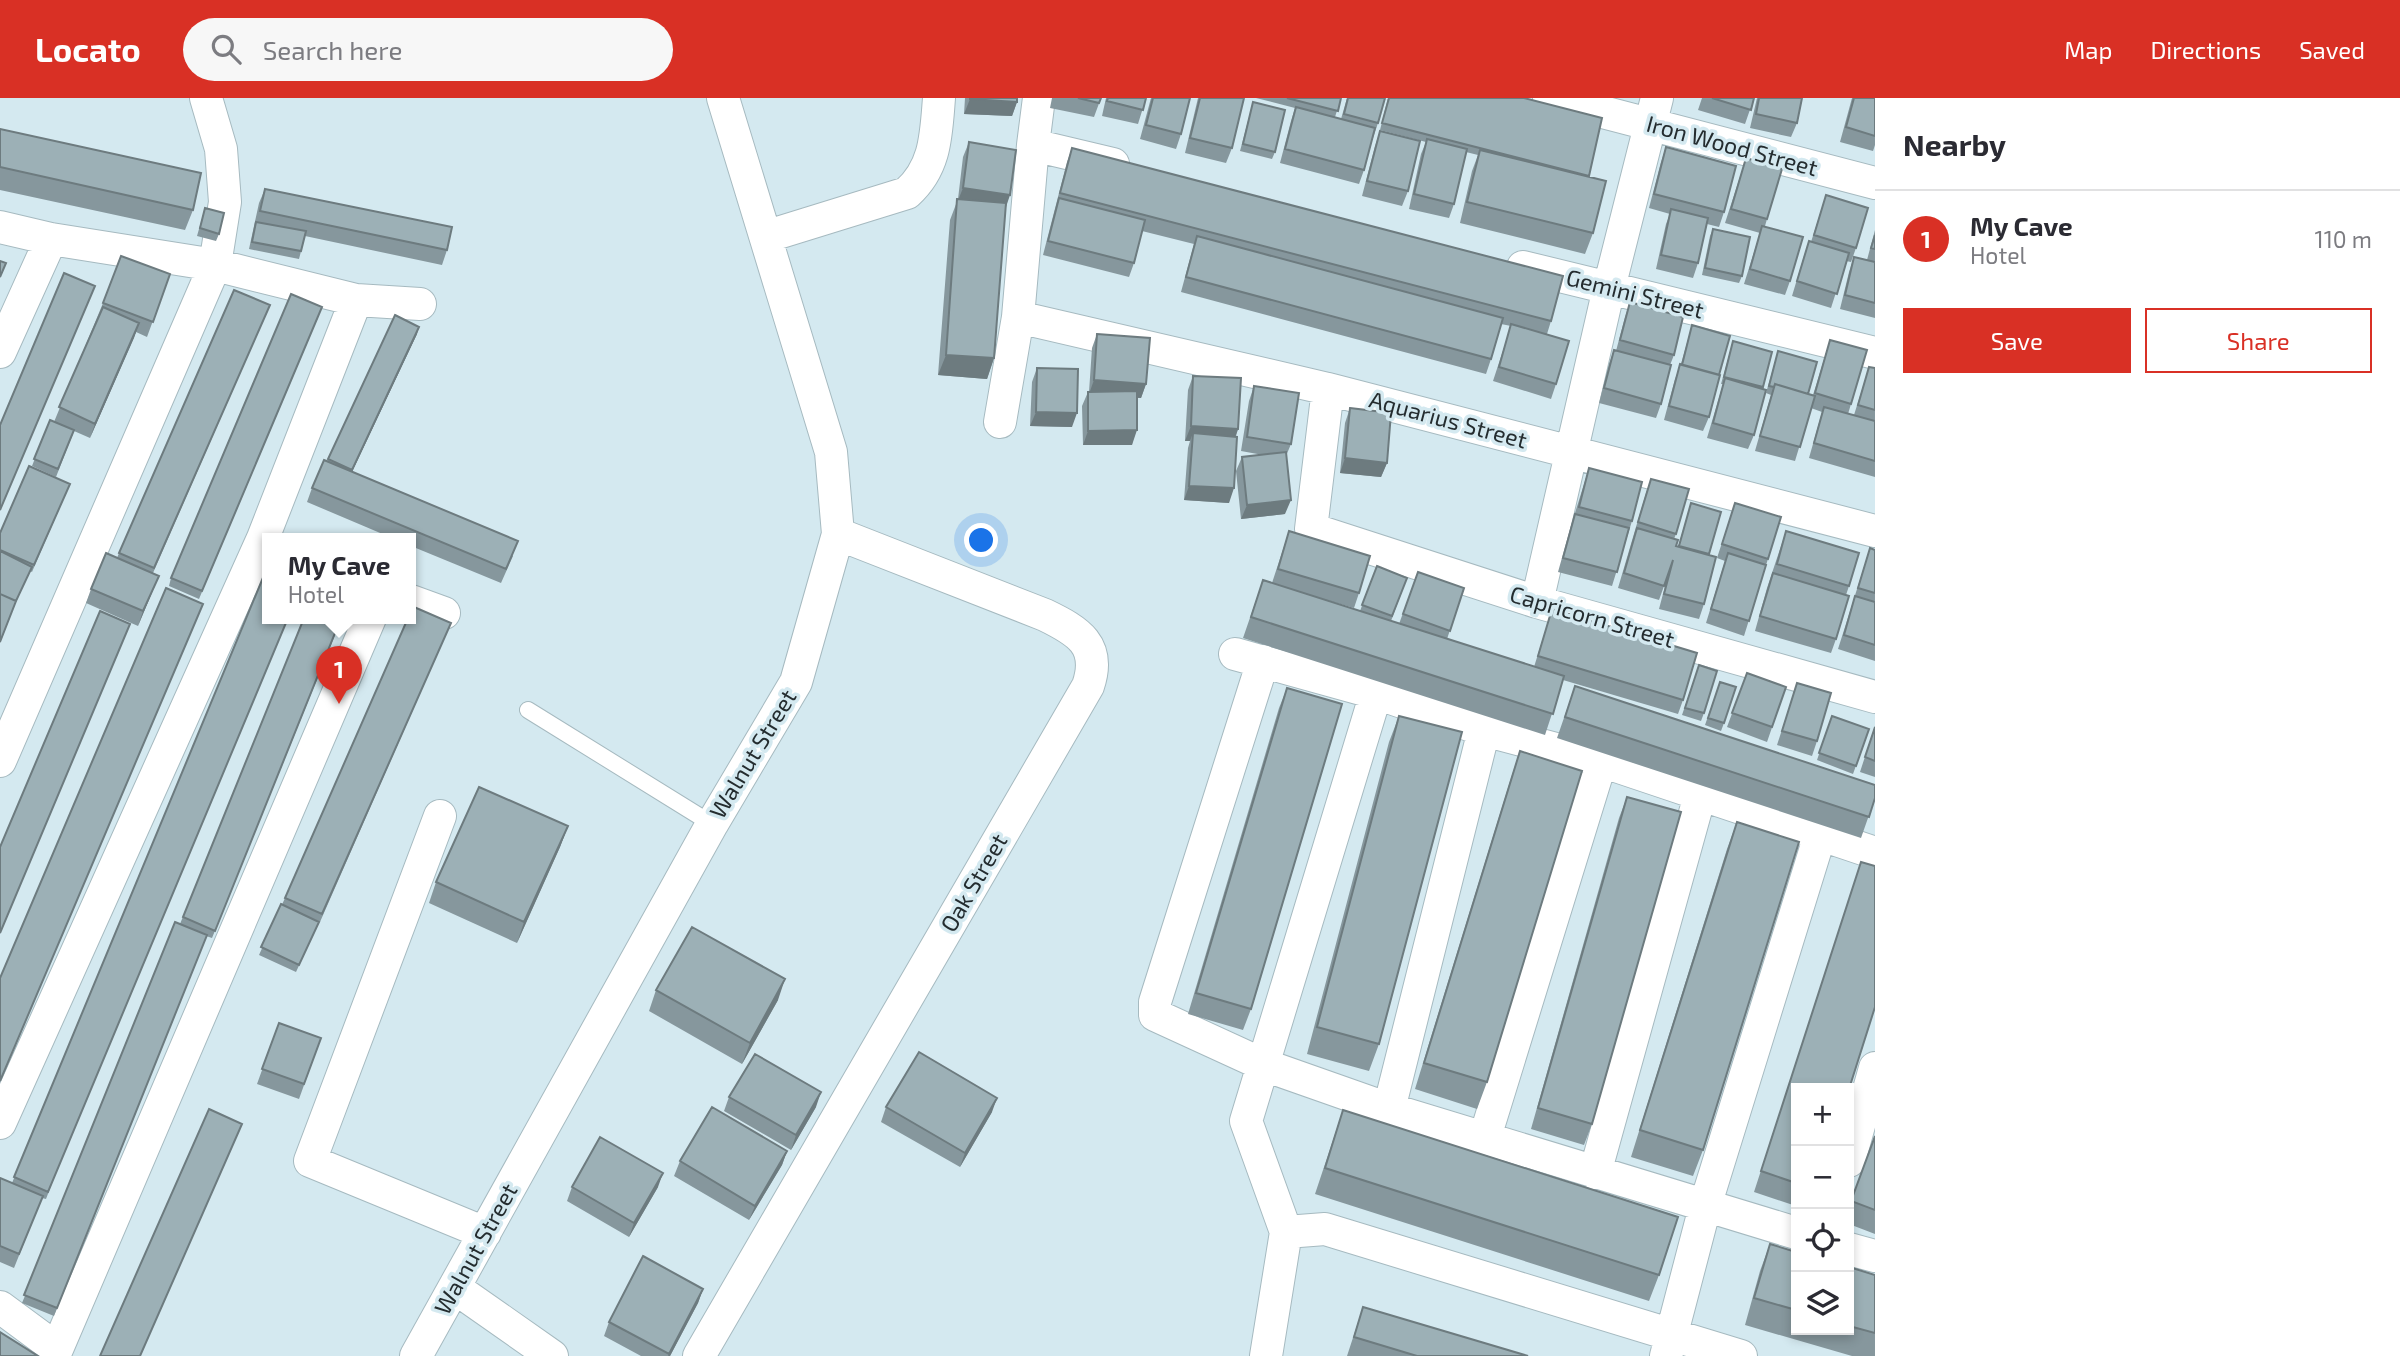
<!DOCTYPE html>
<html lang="en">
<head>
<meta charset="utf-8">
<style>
	:root { --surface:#fff; --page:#f7f7f7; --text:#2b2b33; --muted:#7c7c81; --line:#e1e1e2; --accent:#d93025 }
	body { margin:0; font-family:"Exo 2",sans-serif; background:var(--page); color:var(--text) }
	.controls { position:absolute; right:21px; bottom:21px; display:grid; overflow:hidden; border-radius:0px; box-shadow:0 4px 10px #0003 }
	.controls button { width:63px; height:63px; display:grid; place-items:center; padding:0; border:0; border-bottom:2px solid var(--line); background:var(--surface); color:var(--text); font:35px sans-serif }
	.you { position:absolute; left:982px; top:443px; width:24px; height:24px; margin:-18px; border:5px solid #fff; border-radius:50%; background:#1a73e8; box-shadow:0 0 0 10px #1a73e833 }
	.badge { display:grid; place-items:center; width:46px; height:46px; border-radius:50%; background:var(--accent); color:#fff; font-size:23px; font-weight:700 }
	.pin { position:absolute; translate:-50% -58px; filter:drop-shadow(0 2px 4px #0008) }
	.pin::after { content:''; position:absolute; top:37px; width:24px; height:21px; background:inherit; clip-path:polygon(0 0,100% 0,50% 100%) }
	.popup { position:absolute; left:262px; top:435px; width:154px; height:91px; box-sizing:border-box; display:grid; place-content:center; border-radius:0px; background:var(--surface); filter:drop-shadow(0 2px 5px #0005); font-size:23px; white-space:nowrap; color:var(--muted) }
	.popup b { font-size:26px; color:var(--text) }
	.popup::after { content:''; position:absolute; left:50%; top:100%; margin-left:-14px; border:14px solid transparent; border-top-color:var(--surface) }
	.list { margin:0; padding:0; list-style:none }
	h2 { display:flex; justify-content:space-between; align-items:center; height:91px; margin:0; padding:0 28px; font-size:30px }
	h2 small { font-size:23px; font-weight:400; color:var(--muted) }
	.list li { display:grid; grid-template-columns:46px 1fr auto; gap:21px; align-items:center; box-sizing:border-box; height:98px; padding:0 28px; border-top:2px solid var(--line) }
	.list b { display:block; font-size:26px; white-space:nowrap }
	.list p { margin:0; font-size:23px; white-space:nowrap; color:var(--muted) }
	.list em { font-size:23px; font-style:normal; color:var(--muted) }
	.actions { display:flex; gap:14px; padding:21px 28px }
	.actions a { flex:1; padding:16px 0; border:2px solid var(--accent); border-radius:0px; text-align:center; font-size:24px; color:var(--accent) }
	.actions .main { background:var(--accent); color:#fff }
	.icon { flex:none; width:38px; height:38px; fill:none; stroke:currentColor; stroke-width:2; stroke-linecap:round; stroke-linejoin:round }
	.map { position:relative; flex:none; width:1875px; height:1258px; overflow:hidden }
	header { display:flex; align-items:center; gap:42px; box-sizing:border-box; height:98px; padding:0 35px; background:var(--accent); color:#fff }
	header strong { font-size:33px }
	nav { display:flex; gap:38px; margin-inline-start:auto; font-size:24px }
	.search { width:490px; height:63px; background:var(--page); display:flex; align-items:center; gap:18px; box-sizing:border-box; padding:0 24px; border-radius:38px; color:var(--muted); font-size:26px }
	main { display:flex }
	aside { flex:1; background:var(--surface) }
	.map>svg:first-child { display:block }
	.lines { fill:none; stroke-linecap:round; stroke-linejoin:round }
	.lane-casing { stroke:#a6bac0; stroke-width:18 }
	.street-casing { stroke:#a6bac0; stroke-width:34 }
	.lane { stroke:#fff; stroke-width:16 }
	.street { stroke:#fff; stroke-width:32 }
	.wall { fill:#86979d }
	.shaded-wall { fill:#6d7b7f }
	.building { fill:#9cb0b6; stroke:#6d7b7f; stroke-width:2 }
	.labels { text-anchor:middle; stroke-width:7; stroke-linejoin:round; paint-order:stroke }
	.street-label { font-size:23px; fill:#242c2f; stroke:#d4e9f0 }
</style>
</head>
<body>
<header>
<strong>Locato</strong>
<div class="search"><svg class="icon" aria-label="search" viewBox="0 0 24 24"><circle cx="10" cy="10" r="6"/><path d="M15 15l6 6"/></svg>Search here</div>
<nav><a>Map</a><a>Directions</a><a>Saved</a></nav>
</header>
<main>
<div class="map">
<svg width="1875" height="1258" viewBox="0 0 1875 1258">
	<rect width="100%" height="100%" fill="#d4e9f0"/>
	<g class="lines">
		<g class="lane-casing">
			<path id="lane" d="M528,612l184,114"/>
		</g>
		<g class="street-casing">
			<path id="street" d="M1039,0l-6,47 80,19
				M1549,0l326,85
				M0,129l51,12 164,26 141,35 64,4
				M768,138l139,-43c29,-26 29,-58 32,-95
				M1523,169l352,86
				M1018,219l310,72 547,142
				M0,254l51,-113
				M1328,291l-17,140 226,73 338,95
				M1000,324l18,-105 15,-172
				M411,503l33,12
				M1537,504l72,-314 48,-190
				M1235,556l141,39 108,37 117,31 274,92
				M1263,563l-108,341v13l109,50 125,44 407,124
				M0,663l215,-496 10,-63 -4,-53 -15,-51
				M440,718l-130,345 175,72
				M1389,1011l95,-379
				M0,1025l263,-585 93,-238
				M1485,1039l116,-376
				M1849,1063l26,-93
				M1595,1075l105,-378
				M1286,1134l-40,-111 130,-428
				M1849,1151l26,7
				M455,1190l97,68
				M0,1209l57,42 313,-731
				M416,1258l296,-532 84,-142 42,-148 -7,-82 -108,-354
				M699,1258l389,-670c14,-41 -10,-55 -43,-71l-207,-81
				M1266,1258l20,-124 39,-3 416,127
				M1666,1258l40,-153 114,-368"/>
		</g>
		<use href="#lane" class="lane"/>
		<use href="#street" class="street"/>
	</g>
	<path class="wall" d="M965,0h52v4l-5,14 -48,-2z
		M1052,0h49l-7,19 -44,-9z
		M1106,0h40l-8,26 -36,-8z
		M1151,0h39l-9,36 -5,15 -36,-10z
		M1198,0h46l-12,50 -6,15 -41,-10z
		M1256,0h85l-6,19 6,2 6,-21h38l-7,25 -5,15 -1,-1 -8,33 -5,14 -79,-21 11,-42 4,-13z
		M1388,0h136l78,20 -14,59 5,56 -8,21 -125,-31 12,-52 6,-16 -12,-3 -12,52 -5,14 -40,-9 12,-55 5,-12 -46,-12z
		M1702,0h52l-9,26 -47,-14z
		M1757,0h45l-5,25 -6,14 -41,-9z
		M1852,0h23v47l-2,6 -33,-9z
		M1253,4l22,50 -3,7 -32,-8z
		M0,31l193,81 -8,20 -185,-40z
		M1380,33l28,60 -6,15 -40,-10 13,-50z
		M969,44l36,66 -11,150 -7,21 -49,-4 12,-155 8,-21 5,-42z
		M1666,49l58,65 -5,15 -12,-3 -9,39 -5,15 -37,-9 10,-45 4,-10 -21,-6 12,-46z
		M1072,50l479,173 -4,13 9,50 -5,15 -58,-18 18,-55 -10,-2 -10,35 -5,15 -305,-82 13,-48 -52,-13 -8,32 -5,14 -86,-22 24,-93z
		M1746,60l21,61 -2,7 25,55 -5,14 -41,-11 16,-51 -35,-10z
		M265,91l182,61 -5,15 -137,-29 -6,23 -50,-10 10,-46z
		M1826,97l30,53 -5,14 -5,-1 -15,47 -39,-12 12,-40 5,-15 2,1z
		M205,110l14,26 -3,7 -19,-5z
		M1713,131l29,47 -3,7 -37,-8 8,-39z
		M1875,132v88l-35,-9 9,-37 5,-15 13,3z
		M170,176l-23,63 -11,-5 -46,106 -16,-7 -18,46 -24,-11 18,-46 4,2 49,-119z
		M1630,204l44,53 -4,10 -9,39 -5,14 -57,-15 10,-39 5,-14 2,1 9,-34z
		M270,207l-117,268v17l-15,36 -52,-23 5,-14 26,-31 2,-5z
		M319,217l-120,284 -30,-13 2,-8z
		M395,217l22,19 -65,138 161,84 -12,27 -90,-37v-8h-19l-85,-36 5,-14 15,-27z
		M1692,227l27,50 -10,42 -6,14 -39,-11 11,-41 6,-15z
		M1097,236l49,50 -5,14h-4l-5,47h-49l-1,-39 6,-14h1l3,-44z
		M1830,242l21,64 -3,10 6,1 15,-48 6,1v109l-66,-19 13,-46 -11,-4 -16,53 -40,-10 16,-56 -5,-2 12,-42 30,43 5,1z
		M1733,243l39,11 -10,37 -8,46 -6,14 -41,-11 16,-54h-2z
		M1037,270l35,59 -42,-1 2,-44z
		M1193,278l45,53 -2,7 -7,67 -45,-3 4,-52 2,-7h-5l3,-51z
		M1254,288l37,58 -5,12 -1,58 -44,5 -5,-48 6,-14 21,-2 -22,-4 8,-50z
		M1350,310l37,55 -6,14 -41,-4 5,-50z
		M1589,370l43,53 -20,65 -54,-14 12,-43z
		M1651,381l25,55 -2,5 2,7 2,1 13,-44 18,52 -5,49 -5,15 -40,-10 9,-34 -9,25 -41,-12 28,-95z
		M67,393l-35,81 -2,-1 -15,33 -15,39v-110z
		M1735,405l46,14 -37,119 -38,-13 19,-62 -8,-3z
		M1289,433l70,62 -5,15 -62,-18 68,21 17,-45 30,12 -16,43 8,3 19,-52 46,16 -17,51 87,28 18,-58 131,91 -5,14 -115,-34 -18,55 -302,-97 20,-58 9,3z
		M1786,433l63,55 -3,9 -10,44 -5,14 -76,-22 12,-43z
		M1870,450l5,2v111l-37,-12z
		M267,470v50l-221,581 -4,-1 -28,70 -14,-6v-84l12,5z
		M304,520h38l-130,320 -6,-2 -152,380 -32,-13 158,-379z
		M451,525l-131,299 -36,-16 32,23 -20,43 -37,-17 26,-57z
		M1699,567l5,48 -3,8 -19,-6z
		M1747,575l39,14 -19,55 -40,-15z
		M1720,584l4,41 -3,8 -16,-6z
		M1797,585l20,58 -5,15 -35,-11z
		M1575,588l300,112 -14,40 -304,-100z
		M1287,590l-36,321 -8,21 -55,-16 91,-306z
		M1399,618l-20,328 -10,27 -62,-17 82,-312z
		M1832,618l37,13 -16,45 -36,-14z
		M1875,628v51l-15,-5z
		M1520,653l-33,331 -10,27 -62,-20 96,-311z
		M1627,699l-35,327 -8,21 -53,-16 88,-311z
		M1737,724l-34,328 -10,26 -62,-19 96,-308z
		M568,728l-8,21 -43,96 -88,-40 7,-21z
		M1861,764l-65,226v118l-42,-14z
		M656,892l122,10 -36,64 -93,-53z
		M279,925l42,15 -22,61 -42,-15z
		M729,999l87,10 -25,43 -67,-39z
		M886,1009l106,5 -32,55 -79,-45z
		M1343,1012l316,165 -10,26 -334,-107z
		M1875,1038v98l-26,-10v-16z
		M787,1053l-5,14 -33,55 -75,-44 6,-15z
		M572,1089h86l-29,50 -62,-36z
		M1770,1146l26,8v78h53v-63l26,8v81h-23l-107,-31 15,-54z
		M703,1191l-5,14 -28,53h-29l-37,-20 5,-14z
		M1363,1209l165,49h-181z"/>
	<path class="shaded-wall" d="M970,1l47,3 -5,14 -48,-2z
		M963,90l47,7 -5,15 -48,-7z
		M139,225l-5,15 -44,100 5,-14z
		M419,229l-2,7 -68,144 3,-8z
		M946,257l48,3 -7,21 -49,-4z
		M1094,282l52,4 -5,14 -52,-4z
		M1036,314l41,1 -5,14 -42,-1z
		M1191,328l47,3 -5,14 -40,-10 -3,8h-5z
		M1137,332l-5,15h-49l5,-14z
		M1345,360l42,5 -6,14 -41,-4z
		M1189,388l45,2 -5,15 -45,-3z
		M1291,402l-6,14 -44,5 6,-14z
		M159,478l-6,14 -15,36 5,-15z
		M568,728l-8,21 -43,96 7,-21z
		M785,881l-7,21 -36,64 8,-21z
		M821,994l-5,15 -25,43 5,-15z
		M997,1000l-5,14 -32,55 5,-14z
		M787,1053l-5,14 -33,55 6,-14z
		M663,1075l-5,14 -29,50 5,-14z
		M703,1191l-5,14 -28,53h-2z"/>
	<path class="building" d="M970,0h47v4l-47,-3z
		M1078,0h23l-2,5z
		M1108,0h38l-3,12 -36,-9z
		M1153,0h37l-9,36 -35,-9z
		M1200,0h44l-12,50 -42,-10z
		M1287,0h54l-3,13z
		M1348,0h37l-7,25 -34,-9z
		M1389,0h135l78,20 -13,58 -207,-53z
		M1712,0h42l-3,12z
		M1759,0h43l-5,25 -41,-9z
		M1854,0h21v38l-29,-9z
		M1253,4l32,8 -10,42 -32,-8z
		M1296,9l79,21 -11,42 -79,-21z
		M0,31l201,44 -8,37 -193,-43z
		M1380,33l40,10 -12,50 -41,-10z
		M1427,41l40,10 -13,55 -40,-10z
		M969,44l47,8 -6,45 -47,-7z
		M1666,49l70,19 -12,46 -70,-18z
		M1072,50l491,128 -12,45 -491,-128z
		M1480,52l126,31 -13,52 -126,-31z
		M1746,60l36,11 -15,50 -36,-10z
		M265,91l187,38 -5,23 -187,-39z
		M1826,97l42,13 -12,40 -42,-13z
		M1059,100l86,22 -11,43 -86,-22z
		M957,101l49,4 -12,155 -48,-3z
		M205,110l19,5 -5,21 -19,-6z
		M1671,111l37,9 -10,45 -37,-8z
		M256,124l50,9 -5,20 -49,-9z
		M1762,128l41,11 -13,44 -40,-12z
		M1713,131l37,8 -8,39 -37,-8z
		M1875,137v14l-4,-1z
		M1197,138l306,82 -12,41 -305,-82z
		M1809,143l40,12 -12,41 -40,-13z
		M121,158l49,18 -17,48 -50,-19z
		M1854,159l21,5v41l-30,-8z
		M0,163l6,2 -6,14z
		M64,175l31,13 -95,224v-85z
		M234,192l36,15 -116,263 -35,-15z
		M291,196l31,13 -120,284 -31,-13z
		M1630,204l53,15 -9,38 -54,-15z
		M103,209l36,16 -44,101 -36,-17z
		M395,217l24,12 -67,143 -24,-11z
		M1511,226l58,17 -13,43 -57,-17z
		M1692,227l38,11 -11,39 -37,-10z
		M1097,236l53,4 -4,46 -52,-4z
		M1830,242l37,10 -16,54 -36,-11z
		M1733,243l39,11 -9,35 -39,-10z
		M1614,252l57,15 -10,39 -57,-16z
		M1778,253l39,11 -9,32 -33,-10 -1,3 -5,-1z
		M1680,266l40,11 -11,42 -40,-11z
		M1869,269l6,1v42l-17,-5z
		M1037,270l41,1 -1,44 -41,-1z
		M1193,278l48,2 -3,51 -47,-3z
		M1725,280l41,12 -12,45 -41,-12z
		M1775,286l40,12 -15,51 -40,-11z
		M1254,288l45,7 -8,51 -44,-7z
		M1137,293v39l-49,1v-39z
		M1824,309l51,14v40l-61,-18z
		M1350,310l41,5 -4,50 -42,-5z
		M50,322l24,10 -16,39 -24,-10z
		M1193,335l44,4 -3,51 -45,-2z
		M1286,354l5,48 -44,5 -5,-48z
		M324,362l194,81 -12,28 -194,-81z
		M29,368l41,18 -36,81 -34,-15v-17z
		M1589,370l53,14 -10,39 -53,-14z
		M1651,381l38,10 -13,45 -38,-12z
		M1691,405l30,9 -12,42 -30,-8z
		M1735,405l46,14 -13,42 -46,-15z
		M1575,416l54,14 -12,44 -54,-14z
		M1637,430l41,12 -2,6 40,11 -12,47 -40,-10 9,-34 -9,26 -40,-13z
		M1289,433l81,25 -11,37 -81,-24z
		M1786,433l73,22 -10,33 -72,-22z
		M1870,450l5,2v43l-17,-5z
		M0,453l32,16 -16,34 -16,-7z
		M106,455l53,23 -16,35 -52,-22z
		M1728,455l38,12 -17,56 -38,-12z
		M1377,468l30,12 -15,38 -30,-11z
		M267,470v50h21l-240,574 -34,-15z
		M1418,474l46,16 -14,43 -47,-17z
		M1773,475l76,23 -13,43 -76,-23z
		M1263,482l301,96 -11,38 -302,-97z
		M166,490l37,16 -203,477v-103z
		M0,496l16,7 -16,41z
		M1855,498l20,6v43l-31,-10z
		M414,509l37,16 -129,291 -37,-16 123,-280h3v-5z
		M1552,511l145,44 -14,47 -145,-44z
		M100,513l30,13 -130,309v-86z
		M304,520h37l-126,313 -32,-14z
		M1699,567l18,6 -13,42 -19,-5z
		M1747,575l39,14 -14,40 -40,-14z
		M1720,584l16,5 -12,36 -16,-5z
		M1797,585l34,10 -14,48 -35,-10z
		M1575,588l300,99v13l-6,19 -304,-100z
		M1287,590l55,16 -91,305 -55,-16z
		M1399,618l63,16 -83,312 -62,-17z
		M1832,618l37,13 -13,37 -37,-13z
		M1875,629v34l-10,-4z
		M1520,653l62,20 -95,311 -63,-19z
		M479,689l89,39 -44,96 -88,-40z
		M1627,699l54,15 -89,312 -54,-16z
		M1737,724l62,20 -96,308 -63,-20z
		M1861,764l14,4v141l-26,82v-1h-53v95l-35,-12z
		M281,806l38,18 -20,43 -38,-18z
		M175,824l32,13 -150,373 -33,-13z
		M692,829l93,52 -35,64 -94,-53z
		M279,925l42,15 -17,46 -42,-15z
		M919,954l78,46 -32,55 -79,-46z
		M755,956l66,38 -25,43 -67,-38z
		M712,1009l75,44 -32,55 -75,-45z
		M209,1011l33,15 -102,232h-40z
		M1343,1012l335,107 -19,58 -334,-107z
		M1875,1038v74l-24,-9z
		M600,1039l63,36 -29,50 -62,-36z
		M0,1080l43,18 -24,58 -19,-8z
		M1770,1146l26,8v58l-42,-12z
		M643,1158l60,33 -34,65 -60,-32z
		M1849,1169l26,8v58l-26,-7z
		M1363,1209l165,49h-111l-63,-19z
		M0,1234l38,24h-38z"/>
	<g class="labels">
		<g class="street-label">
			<text transform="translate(1732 48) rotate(15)" y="8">Iron Wood Street</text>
			<text transform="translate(1635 196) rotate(14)" y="8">Gemini Street</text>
			<text transform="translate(1448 322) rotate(15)" y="8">Aquarius Street</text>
			<text transform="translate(1592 519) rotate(16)" y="8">Capricorn Street</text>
			<text transform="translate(753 656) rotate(-59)" y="8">Walnut Street</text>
			<text transform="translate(974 785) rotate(-60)" y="8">Oak Street</text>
			<text transform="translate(476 1151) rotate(-61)" y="8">Walnut Street</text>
		</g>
	</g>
</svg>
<div class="controls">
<button>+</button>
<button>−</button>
<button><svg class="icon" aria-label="locate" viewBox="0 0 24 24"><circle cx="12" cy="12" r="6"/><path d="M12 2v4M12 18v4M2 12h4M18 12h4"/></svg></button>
<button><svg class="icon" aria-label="layers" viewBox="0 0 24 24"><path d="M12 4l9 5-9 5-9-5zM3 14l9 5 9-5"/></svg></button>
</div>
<div class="you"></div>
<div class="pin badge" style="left:339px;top:606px">1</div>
<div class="popup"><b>My Cave</b>Hotel</div>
</div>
<aside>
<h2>Nearby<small></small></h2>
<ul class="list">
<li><span class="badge">1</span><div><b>My Cave</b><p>Hotel</p></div><em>110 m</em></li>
</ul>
<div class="actions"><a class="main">Save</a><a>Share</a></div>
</aside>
</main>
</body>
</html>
